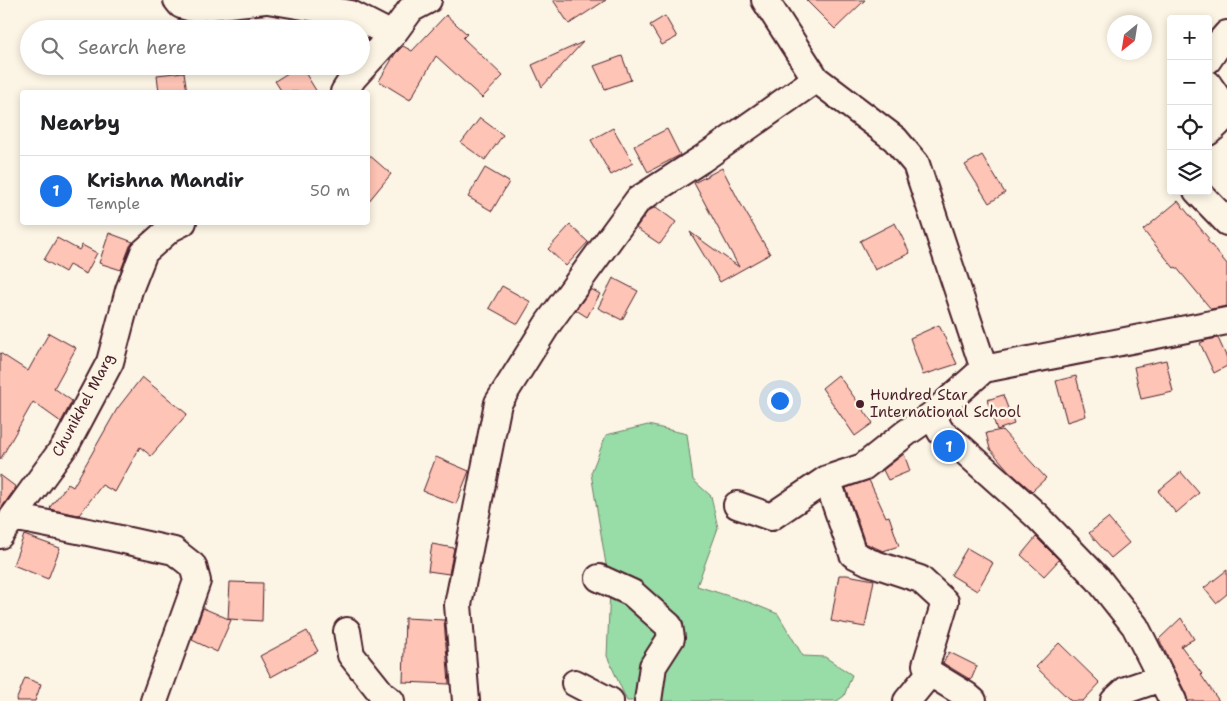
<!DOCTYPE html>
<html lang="en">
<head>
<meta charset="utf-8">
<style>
	:root { --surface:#fff; --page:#f6f6f6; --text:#202124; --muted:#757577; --line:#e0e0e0; --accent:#1a73e8 }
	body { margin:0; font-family:"Shantell Sans",sans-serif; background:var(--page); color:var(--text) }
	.controls { position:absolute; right:15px; top:15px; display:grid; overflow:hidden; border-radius:5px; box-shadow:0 2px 8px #0003 }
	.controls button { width:45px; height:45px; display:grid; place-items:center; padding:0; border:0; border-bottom:1px solid var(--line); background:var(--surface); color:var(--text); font:25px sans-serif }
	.compass { position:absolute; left:1107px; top:15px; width:45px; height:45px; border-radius:50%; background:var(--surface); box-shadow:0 2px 8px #0003; rotate:210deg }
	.you { position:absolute; left:779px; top:400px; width:18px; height:18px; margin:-12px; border:4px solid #fff; border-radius:50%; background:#1a73e8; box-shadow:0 0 0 8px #1a73e833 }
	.badge { display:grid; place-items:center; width:32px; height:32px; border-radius:50%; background:var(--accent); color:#fff; font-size:16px; font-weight:700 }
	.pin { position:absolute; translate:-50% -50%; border:2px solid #fff; box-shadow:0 1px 5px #0006 }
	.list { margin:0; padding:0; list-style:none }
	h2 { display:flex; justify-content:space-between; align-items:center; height:65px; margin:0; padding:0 20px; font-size:21px }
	h2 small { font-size:16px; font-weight:400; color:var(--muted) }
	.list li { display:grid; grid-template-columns:32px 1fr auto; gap:15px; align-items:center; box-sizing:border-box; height:70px; padding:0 20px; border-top:1px solid var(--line) }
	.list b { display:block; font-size:19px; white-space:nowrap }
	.list p { margin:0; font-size:16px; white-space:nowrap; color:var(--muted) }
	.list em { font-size:16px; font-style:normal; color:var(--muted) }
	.icon { flex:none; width:28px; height:28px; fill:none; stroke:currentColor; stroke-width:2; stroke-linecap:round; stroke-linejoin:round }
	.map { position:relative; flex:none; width:1227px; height:701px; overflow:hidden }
	.search { position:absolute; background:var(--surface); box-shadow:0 2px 8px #0003; left:20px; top:20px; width:350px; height:55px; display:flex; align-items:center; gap:12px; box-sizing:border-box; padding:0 18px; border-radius:28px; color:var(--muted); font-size:19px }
	.panel { position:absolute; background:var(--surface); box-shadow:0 2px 8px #0003; left:20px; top:90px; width:350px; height:135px; border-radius:5px }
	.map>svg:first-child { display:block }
	.green { fill:#98dca7; stroke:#717e69 }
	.building { fill:#fec4b5; stroke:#4a1f2b }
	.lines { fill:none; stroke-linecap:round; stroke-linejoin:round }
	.minor-casing { stroke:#4a1f2b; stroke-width:30 }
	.minor { stroke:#fcf5e5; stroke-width:26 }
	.poi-dot { fill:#4a1f2b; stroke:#fcf5e5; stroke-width:2 }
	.labels { text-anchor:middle; stroke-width:5; stroke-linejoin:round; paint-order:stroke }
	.poi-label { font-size:15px; fill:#4a1f2b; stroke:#fcf5e5; text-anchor:start }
	.street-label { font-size:15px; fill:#4a1f2b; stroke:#fcf5e5 }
</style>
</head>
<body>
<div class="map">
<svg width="1227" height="701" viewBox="0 0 1227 701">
	<rect width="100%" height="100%" fill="#fcf5e5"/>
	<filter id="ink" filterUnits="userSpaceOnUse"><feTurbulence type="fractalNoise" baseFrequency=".02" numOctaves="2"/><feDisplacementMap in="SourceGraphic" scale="10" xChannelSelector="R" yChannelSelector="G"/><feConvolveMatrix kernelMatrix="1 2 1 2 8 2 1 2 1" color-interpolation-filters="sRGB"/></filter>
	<g filter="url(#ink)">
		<path class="green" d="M648,425l39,9 6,46 18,16 7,32 -21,58 54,17 27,11 25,42 22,1 27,18 -8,21 -7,5h-210l-20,-45 3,-67 -19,-116 15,-38z"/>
		<path class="building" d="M553,0h53l-37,24z
			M806,0h59l-30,29z
			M446,15l21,19 -4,4 40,38 -21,22 -46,-42 -26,44 -31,-19 16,-27 8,-8 9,5z
			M665,16l12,21 -15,8 -12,-20z
			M583,42l-41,45 -10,-22z
			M622,56l9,24 -26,9 -11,-23z
			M299,66h2l16,26h-35l-7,-11z
			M184,72l3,20h-28l-2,-17z
			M480,118l23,17 -18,25 -24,-17z
			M613,128l20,35 -22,12 -20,-35z
			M667,129l13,26 -32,17 -14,-26z
			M368,154l23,20 -23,28z
			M982,155l23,38 -16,10 -24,-38z
			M485,168l24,14 -17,29 -24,-14z
			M722,168l16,31 32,55 -50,28 -30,-50 49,35 -45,-84z
			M1178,201l31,38 -2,1 20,24v42l-16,3 -35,-42 -2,1 -31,-38z
			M656,207l20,15 -16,22 -24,-16 12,-17z
			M895,223l15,30 -35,17 -15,-29z
			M570,225l18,17 -22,24 -18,-17z
			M109,233l24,9 -3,4 -9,24 -22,-7z
			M57,238l22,12 3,-5 15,8 -11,21 -17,-9 -4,7 -21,-12z
			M613,278l25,13 -16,29 -24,-12z
			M502,286l29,16 -13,22 -29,-16z
			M591,289l9,5 -13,23 -11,-7z
			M939,325l18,39 -34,11 -13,-37z
			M49,333l27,15 -22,40 18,13 -11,21 -28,-20 -33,58v-107l28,18z
			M1218,338l9,20v8l-13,7 -14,-30 7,-3z
			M1166,360l7,32 -32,7 -7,-32z
			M838,375l35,48 -18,13 -33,-48z
			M1076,376l10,40 -19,6 -11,-41z
			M142,377l45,37 -36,42 -11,-9 -25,45 -13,-7 -23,30 -26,-5 -3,-3 18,-23 5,3 44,-78z
			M1003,395l11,29 -17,6 -10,-30z
			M1002,430l44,48 -14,13 -23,-20 -19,-22 -4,-16z
			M904,454l6,17 -22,9 -5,-10z
			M436,457l33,14 -13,33 -33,-13z
			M1181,472l18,21 -23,20 -18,-22z
			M0,475l16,12 -16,23z
			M869,480l17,37 3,-1 10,30 -16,5 -18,-8 -19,-55z
			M1108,518l21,25 -18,15 -22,-25z
			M24,535l36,13 -12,31 -35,-14z
			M1036,537l23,23 -15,16 -23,-21z
			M432,544l22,4 -5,26 -21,-3z
			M967,548l26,15 -16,28 -26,-16z
			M1227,570v24l-11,9 -12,-15z
			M839,575h8l27,5 -9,47 -34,-6z
			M230,582l33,1 -1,38 -34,-2z
			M203,608l28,12 -14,32 -25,-12z
			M405,618l39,2 5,64 -46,-2z
			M1181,618l13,21 -13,7 21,28 -1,1 18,26h-31l-2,-7 -27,-55z
			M307,631l11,20 -47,26 -11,-21z
			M1059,643l41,40 -17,18h-12l-35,-34z
			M949,652l28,14 -6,14 -28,-17z
			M25,678l16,6 -6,17h-19z"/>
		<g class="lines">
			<g class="minor-casing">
				<path id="minor" d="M177,0l4,5 11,3 73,-8
					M268,0l83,14 41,21
					M765,0l51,79 79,60 21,25 68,205
					M1208,60l12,-18 7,-8
					M1208,84c5,8 19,24 15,33 -3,6 -10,11 -15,15
					M344,92l9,-14 39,-43 19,-26 17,-9
					M1197,191l30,31
					M827,479l26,75 16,8 51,17 25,23 -19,63 4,8 36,22 7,6
					M737,505l34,12 56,-38 36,-12 43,-34 26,-18
					M13,517l75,15 86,19 19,15 4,15 -43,120
					M0,535l67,-92 43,-81 19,-72 15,-38 27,-24 12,-6
					M599,578l33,15 37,33 2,12 -18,28 -5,35
					M347,631l4,24 32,40 8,6
					M575,683l35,18
					M466,701l-8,-96 40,-202 51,-81 89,-122 64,-41 114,-80
					M907,701l23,-28
					M1114,701l12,-11 35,-12
					M1173,701l-38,-75 -37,-47 -61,-63 -79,-71 -17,-13 -9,-17 52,-46 243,-48"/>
			</g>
			<use href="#minor" class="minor"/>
		</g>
	</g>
	<circle class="poi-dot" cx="860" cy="404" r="5"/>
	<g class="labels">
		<g class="poi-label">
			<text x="870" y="400">Hundred Star<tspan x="870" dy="17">International School</tspan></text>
		</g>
		<g class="street-label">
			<text transform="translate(83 405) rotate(-62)" y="5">Chunikhel Marg</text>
		</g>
	</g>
</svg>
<div class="controls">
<button>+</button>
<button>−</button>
<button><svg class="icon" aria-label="locate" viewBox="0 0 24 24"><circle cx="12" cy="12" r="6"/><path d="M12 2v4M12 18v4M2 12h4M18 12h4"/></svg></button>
<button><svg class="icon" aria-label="layers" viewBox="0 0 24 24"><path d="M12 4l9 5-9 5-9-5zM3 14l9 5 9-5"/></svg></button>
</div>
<svg class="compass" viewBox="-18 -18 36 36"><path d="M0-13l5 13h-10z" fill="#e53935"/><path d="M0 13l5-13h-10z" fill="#757577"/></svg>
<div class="you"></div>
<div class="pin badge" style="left:949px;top:446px">1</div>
<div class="search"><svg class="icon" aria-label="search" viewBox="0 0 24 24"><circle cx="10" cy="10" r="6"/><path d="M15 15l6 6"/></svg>Search here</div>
<section class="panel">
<h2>Nearby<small></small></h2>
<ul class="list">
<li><span class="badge">1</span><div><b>Krishna Mandir</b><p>Temple</p></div><em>50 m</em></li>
</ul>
</section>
</div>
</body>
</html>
